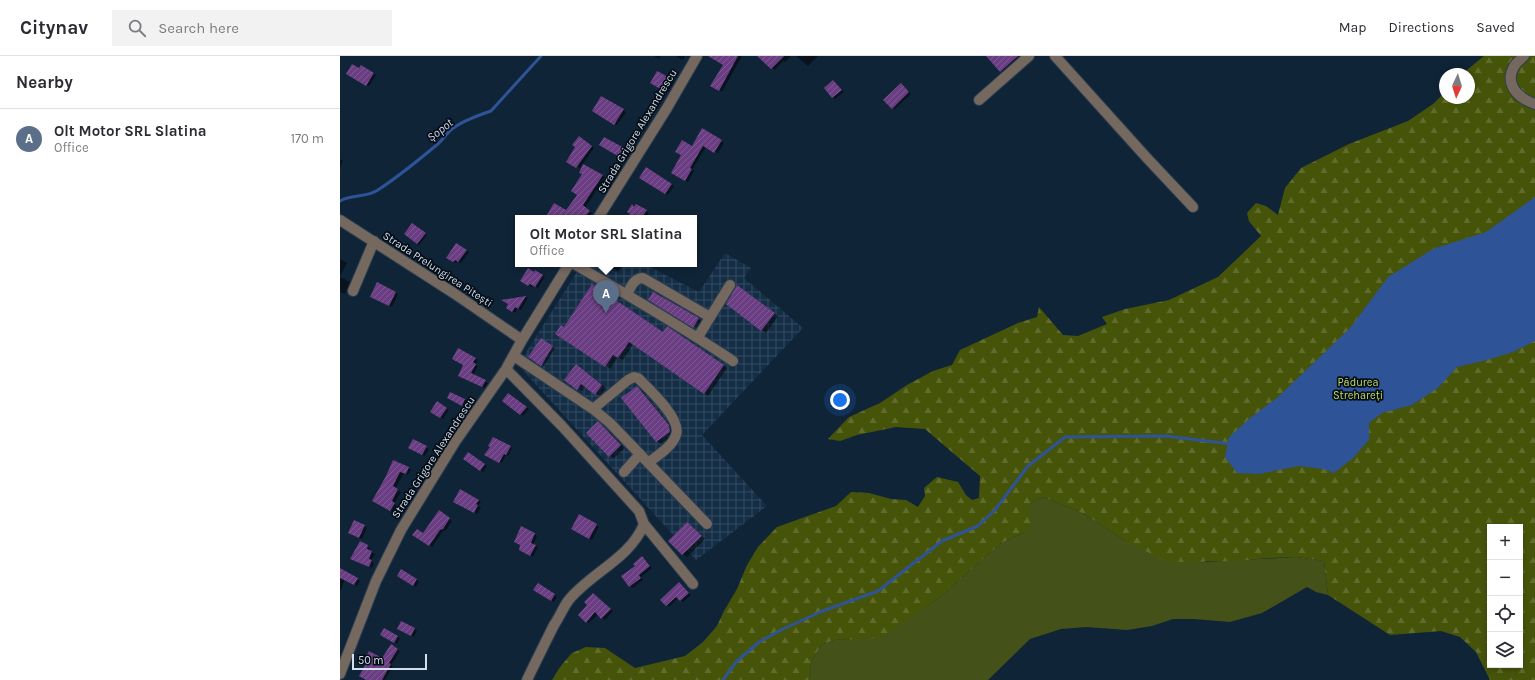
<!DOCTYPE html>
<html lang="en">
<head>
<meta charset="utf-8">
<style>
	:root { --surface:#fff; --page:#f2f2f3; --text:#2b2b33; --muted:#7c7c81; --line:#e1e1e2; --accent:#db2777 }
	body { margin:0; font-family:Karla,sans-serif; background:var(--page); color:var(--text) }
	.controls { position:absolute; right:12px; bottom:12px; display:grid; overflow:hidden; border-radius:0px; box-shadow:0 2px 6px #0003 }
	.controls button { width:36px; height:36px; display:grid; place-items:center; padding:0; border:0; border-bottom:1px solid var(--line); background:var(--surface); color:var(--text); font:20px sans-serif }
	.compass { position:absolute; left:1099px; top:12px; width:36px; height:36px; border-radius:50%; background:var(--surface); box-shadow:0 2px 6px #0003; rotate:184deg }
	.scale { position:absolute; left:12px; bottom:10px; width:75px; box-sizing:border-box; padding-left:4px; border:2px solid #d3dfed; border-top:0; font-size:11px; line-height:14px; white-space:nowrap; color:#d3dfed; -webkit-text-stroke:3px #050d16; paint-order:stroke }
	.you { position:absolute; left:500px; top:344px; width:14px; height:14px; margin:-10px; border:3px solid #fff; border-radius:50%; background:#1a73e8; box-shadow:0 0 0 6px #1a73e833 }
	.badge { display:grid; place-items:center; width:26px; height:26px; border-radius:50%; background:var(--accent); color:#fff; font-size:13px; font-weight:700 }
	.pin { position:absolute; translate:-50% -33px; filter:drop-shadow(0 1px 2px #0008) }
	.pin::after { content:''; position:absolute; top:21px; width:14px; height:12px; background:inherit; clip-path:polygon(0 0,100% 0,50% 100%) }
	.popup { position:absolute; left:175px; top:159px; width:182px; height:52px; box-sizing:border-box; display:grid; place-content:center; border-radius:0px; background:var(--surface); filter:drop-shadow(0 1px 3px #0005); font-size:13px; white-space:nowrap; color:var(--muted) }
	.popup b { font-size:15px; color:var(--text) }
	.popup::after { content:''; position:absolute; left:50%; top:100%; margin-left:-8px; border:8px solid transparent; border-top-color:var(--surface) }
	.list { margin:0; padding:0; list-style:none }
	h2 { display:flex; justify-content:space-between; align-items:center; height:52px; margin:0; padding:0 16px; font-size:17px }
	h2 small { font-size:13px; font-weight:400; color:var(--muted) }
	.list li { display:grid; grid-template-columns:26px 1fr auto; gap:12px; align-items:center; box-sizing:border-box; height:60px; padding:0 16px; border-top:1px solid var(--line) }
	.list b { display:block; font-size:15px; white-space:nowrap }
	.list p { margin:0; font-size:13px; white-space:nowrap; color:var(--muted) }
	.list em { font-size:13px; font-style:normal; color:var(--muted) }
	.icon { flex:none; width:22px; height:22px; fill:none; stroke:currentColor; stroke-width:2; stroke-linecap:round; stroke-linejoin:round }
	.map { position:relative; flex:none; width:1195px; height:624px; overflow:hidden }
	header { display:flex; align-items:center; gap:24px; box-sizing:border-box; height:56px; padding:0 20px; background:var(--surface); border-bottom:1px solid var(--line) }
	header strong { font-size:19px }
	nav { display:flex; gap:22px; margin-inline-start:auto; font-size:14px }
	.search { width:280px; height:36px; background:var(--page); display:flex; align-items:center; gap:10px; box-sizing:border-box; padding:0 14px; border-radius:0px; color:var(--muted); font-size:15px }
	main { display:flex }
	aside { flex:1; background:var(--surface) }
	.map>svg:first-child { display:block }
	.industrial { fill:url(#industrial-grid) }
	.grass { fill:#445119 }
	.forest { fill:url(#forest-firs); fill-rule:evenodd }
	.water { fill:#2e5397 }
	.shadow { fill:#0007 }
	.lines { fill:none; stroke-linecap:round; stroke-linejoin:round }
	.stream { stroke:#2e5397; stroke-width:3 }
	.building { fill:url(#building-hatch) }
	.minor-casing { stroke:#2b3e51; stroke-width:12 }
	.minor { stroke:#75685f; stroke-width:10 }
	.labels { text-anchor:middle; stroke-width:3.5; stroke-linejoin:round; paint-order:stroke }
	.street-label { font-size:11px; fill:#d3dfed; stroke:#050d16 }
	.park-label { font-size:11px; fill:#c0dc65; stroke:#050d16 }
	.water-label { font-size:12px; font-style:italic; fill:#cdd8ec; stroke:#050d16 }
</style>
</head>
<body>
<header>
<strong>Citynav</strong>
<div class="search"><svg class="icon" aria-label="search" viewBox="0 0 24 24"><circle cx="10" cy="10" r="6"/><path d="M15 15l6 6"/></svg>Search here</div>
<nav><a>Map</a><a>Directions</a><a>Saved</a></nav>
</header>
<main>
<aside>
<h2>Nearby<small></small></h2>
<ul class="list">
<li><span class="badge" style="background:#5c6f8a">A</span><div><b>Olt Motor SRL Slatina</b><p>Office</p></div><em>170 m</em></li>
</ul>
</aside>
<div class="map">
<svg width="1195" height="624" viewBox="0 0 1195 624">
	<defs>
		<pattern id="industrial-grid" width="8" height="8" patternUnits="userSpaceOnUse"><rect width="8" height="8" fill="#142e46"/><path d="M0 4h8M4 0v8" fill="none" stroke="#354c61"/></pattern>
		<pattern id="forest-firs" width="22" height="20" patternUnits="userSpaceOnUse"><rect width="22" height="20" fill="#46540a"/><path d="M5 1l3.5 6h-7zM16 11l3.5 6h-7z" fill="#606c2e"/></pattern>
		<pattern id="building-hatch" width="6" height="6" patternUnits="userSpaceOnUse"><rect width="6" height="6" fill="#6b3d82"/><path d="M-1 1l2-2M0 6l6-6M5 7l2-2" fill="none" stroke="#7f5994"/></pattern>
	</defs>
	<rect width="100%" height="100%" fill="#102438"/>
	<path class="industrial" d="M385,197l26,15 -7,10 59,50 -101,107 65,71 -71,54 -178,-195 64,-101h17l19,9 7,-9h19l55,28z"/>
	<path class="grass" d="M704,441l40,17 40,26 82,22 91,-5 27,4 4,34 -12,-3 -9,-5 -45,26 -32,9 -36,-3h-21l-21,7 -25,4 -41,-3 -25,2 -31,10 -42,41h-178l1,-17 10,-18 13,-5 47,-3 59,-40 61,-54 24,-11 4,-19v-8l4,-4z"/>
	<path class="forest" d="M1144,0h51v624h-45l-14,-28 -16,-15 -19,-6 -51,4 -62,-40 -4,-34 -27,-4 -29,1 -30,3 -71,1 -43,-22 -40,-26 -40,-17 -11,4 -4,4 2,21 -6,6 -24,11 -61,54 -59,41 -47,2 -13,5 -10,18 -1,17h-258l8,-13 12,-14 14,-6 19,1 30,20 50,-12 18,-14 14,-16 7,-15 13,-22 10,-24 11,-18 19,-20 59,-21 15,-14 18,1 22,6 15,1 12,7 7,-11 -1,-8 13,-11 21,5 8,13 6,5 7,-2 1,-22 -55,-47 -29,-2 -39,8 -17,6 -12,-2 21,-22 31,-14 27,-18 26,-14 19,-6 8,-15 58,-27 19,-6 2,-10 24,28 15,1 29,-12 -5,-7 23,-8 44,-9 49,-23 43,-41 -12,-15 -2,-8 9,-10 10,3 12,9 7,-27 16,-20 48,-24 59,-23 25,-17 12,-12v6h24v-24h-7zM1150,471h30v138h-30z"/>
	<path class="water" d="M1195,141v144l-22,11 -26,8 -30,7 -18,20 -27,18 -30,8 -13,10v17l-17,19 -18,14 -11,-4 -24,-3 -40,8 -22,-1 -12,-16 4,-20 21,-19 28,-21 72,-69 38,-51 45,-28 53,-17z"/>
	<path class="shadow" d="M314,0h7l-2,3z
		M336,0h9l-2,4z
		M374,0h28l-20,36 -10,-6 12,-21z
		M427,0h24l-6,6 -2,-1 -8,9 -12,-10z
		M456,0h22l-10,10z
		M648,0h31l-17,15z
		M21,10l15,9 -7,11 -21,-13 12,-4z
		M317,16l17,10 -6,10 -17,-9z
		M494,25l10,11 -9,7 -2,-2z
		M563,30l8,8 -16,15 -3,-1z
		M262,41l24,15 -9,13 -24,-14z
		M363,74l21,13 -6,10 -12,-6 -14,23 2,1 -6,11 -16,-9 20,-26z
		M264,82l24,14 -4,6 -24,-13z
		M242,83l12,9 -14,20 -12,-6z
		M0,103l3,2 -3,7z
		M243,109l22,12 -20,31 7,5 -3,5 -18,-13 8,-10 4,-21z
		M306,112l28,18 -6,9 -28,-17z
		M297,149l12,8 -4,5h-16l3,-12 3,1z
		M75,169l12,10 -8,10 -2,-1z
		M119,190l10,6 -8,11 -3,-2 -2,2 -9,-6z
		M0,203l7,4 -7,13z
		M265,208h16l1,1 -4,6z
		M196,216l9,5 -7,11 -5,-3 -1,2 -11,-6z
		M0,221l10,5 -5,12 -5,-2z
		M37,228l21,10 -6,13 -21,-11z
		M402,233l36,27 -12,17 -39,-29z
		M314,237l49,29 -5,7 -48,-30z
		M186,241l2,1 -7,12 -3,-2 -3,5 -8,-6 2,-3 -5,-3z
		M327,271l23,15v1l37,25 -19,28 -75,-52 -10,16 -5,-3 -8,12 -45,-41 98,5z
		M202,283l13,9 -11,18 -15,-9z
		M118,293l20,11 -3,5 3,1 -5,9 15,8 -3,5 -23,-11 3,-12z
		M241,312l25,20 -6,8 -14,-9 -4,4 -4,-2z
		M297,331l4,3 32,39 1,5 -13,10 -4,-3z
		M171,340l18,13 -6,7 -20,-15z
		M111,344h14l2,1 -2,5z
		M98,347l11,7 -6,9 -11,-7z
		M258,367l4,2 23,23 -11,10 -4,-2z
		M154,382l18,10 -4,8 -2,-1 -4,8 -16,-9 5,-7z
		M73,385l16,8 -4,7 -15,-8z
		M131,399l16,11 -4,6 -18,-13z
		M68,412l3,2 -3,5 -4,-2 -9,16 6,3 -7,12 3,1 -4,6 -20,-10 14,-24z
		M120,435l21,11 -3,4 3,1 -4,7 -23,-13z
		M102,457l10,8 -6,9 -3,1 -11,16 -18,-12 10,-1z
		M239,460l20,11 -7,13 -20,-11z
		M347,467l18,16 -18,18 -18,-16z
		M24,470l3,2 -5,11 -10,-4z
		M181,471l16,9 -4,9 5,2 -5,10 -13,-7z
		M20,487l10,5 -1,3 6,3 -4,7 3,2 -2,5 -18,-8z
		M305,503l7,9 -11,9 2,3 -10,8 -3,-2z
		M0,513l20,12 -3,5 -12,-7 -5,13z
		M62,515l17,10 -3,6 -18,-11z
		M339,527l12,12 -8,7 -5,-4 -9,9 -2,-2z
		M198,528l19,13 -3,5 -20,-12z
		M253,538l20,17 -8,9 -7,-6 -9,9 -3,-1 2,-17z
		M61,566l16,9 -3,6 -16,-9z
		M44,573l16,9 -3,6 -16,-10z
		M52,590l8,5 -9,14 2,1 -8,14h-17z"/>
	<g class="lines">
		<path class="stream" d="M0,145c11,-7 26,-3 38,-11 21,-14 42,-31 61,-47 4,-4 8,-10 13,-14 9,-7 27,-14 39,-18l50,-55
			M383,624l14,-19 22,-19 22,-12 39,-18 58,-21 64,-50 36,-15 17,-16 33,-44 37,-29 101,-1 65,8"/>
	</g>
	<path class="building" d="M368,0h30l-19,35 -9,-5 13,-21z
		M417,0h27l-13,13z
		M646,0h32l-18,16z
		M12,8l7,4 2,-3 13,8 -8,13 -20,-12z
		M317,15l15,8 -8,12 -14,-8z
		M493,24l9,10 -10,8 -8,-10z
		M561,27l8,9 -17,17 -9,-9z
		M261,40l23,13 -10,16 -22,-14z
		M362,72l20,12 -8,13 -11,-7 -13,22 2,1 -7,12 -14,-8 10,-18 -6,-3 7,-12 10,6z
		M239,80l13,10 -16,22 -10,-6 9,-15 -3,-2z
		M264,81l22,12 -5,9 -22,-13z
		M243,108l20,11 -20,30 7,6 -6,7h-39l9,-15 12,7 11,-15 -6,-4 11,-17 -3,-1z
		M306,111l26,17 -7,10 -26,-16z
		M292,148l2,3 2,-3 11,6 -5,7 2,1h-17l3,-4 -3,-2z
		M72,167l14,10 -9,11 -13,-10z
		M116,187l11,7 -9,12 -3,-2 -2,2 -7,-4z
		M188,212l6,4 1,-2 8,5 -8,12 -5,-3 -2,2 -8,-5z
		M37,226l19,10 -7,14 -19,-9z
		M252,228l71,48 4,-6 57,39 -20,29 -75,-52 -11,16 -5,-3 -8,12 -50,-33 6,-9 3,2z
		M397,229l38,28 -14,18 -35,-27z
		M313,236l46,26 -6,10 -45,-28z
		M186,240l-8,13 -3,-2 -3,5 -6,-4 2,-4 -7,-4z
		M201,282l12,8 -12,20 -13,-9z
		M118,292l18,10 -3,4 3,2 -5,9 15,7 -4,7 -24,-11 5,-11 -11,-6z
		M236,308l26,21 -7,10 -14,-11 -4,6 -13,-10z
		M297,330l32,39 1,7 -14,10 -35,-44z
		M110,336l15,7 -3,7 -15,-8z
		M168,337l19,14 -7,8 -18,-14z
		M97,345l10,7 -7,10 -10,-6z
		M258,365l23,24 -12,12 -23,-24z
		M153,381l18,9 -5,9 -2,-1 -5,9 -15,-8 6,-8 -2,-1z
		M73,383l14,7 -5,9 -14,-7z
		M128,396l17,12 -5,7 -17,-12z
		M53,404l16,7 -3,7 -6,-2 -7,14 5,3 -6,12 3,2 -5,8 -18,-10 14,-25z
		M120,433l19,11 -3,4 2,1 -4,8 -21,-11z
		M99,454l11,8 -7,11 -3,1 -11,16 -17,-11 5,-6 6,4z
		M239,458l18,10 -8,15 -18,-10z
		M14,464l11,5 -6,13 -11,-5z
		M347,466l15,14 -20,19 -14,-14z
		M181,470l14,7 -4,10 5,2 -6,11 -11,-6 1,-5 -6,-3z
		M20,485l8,4 -1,4 5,2 -3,8 3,1 -3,7 -19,-8z
		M302,500l8,10 -11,9 2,3 -12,9 -8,-11 14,-10 -2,-2z
		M0,512l18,10 -4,7 -14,-7z
		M61,513l16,10 -4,7 -16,-10z
		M339,526l10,11 -9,8 -4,-4 -10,9 -6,-6z
		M198,527l17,11 -4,7 -18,-11z
		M253,537l18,16 -10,10 -6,-7 -9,11 -8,-8 9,-10 -3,-3z
		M61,565l14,7 -4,8 -14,-7z
		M44,572l14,8 -4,7 -14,-8z
		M51,588l7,5 -9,14 2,1 -9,16h-16l-7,-4 9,-16 -3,-2 4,-7 13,7z"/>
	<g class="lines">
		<g class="minor-casing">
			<path id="minor" d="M715,0l91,101 47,50
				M1184,0c-3,3 -7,6 -9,9 -12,19 3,33 20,39
				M639,44l50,-44
				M258,162l69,-110 30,-52
				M0,164l115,74 67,46
				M234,208c54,31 107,62 159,97
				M13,235l21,-50
				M287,238c4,-7 7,-16 16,-16l67,39
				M358,281l32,-52
				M174,300l79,53 17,14 97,101
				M166,313l56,57 77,85 5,13c-14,35 -54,49 -76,77 -5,7 -9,17 -14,24 -9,18 -18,36 -27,55
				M253,353l35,-29 6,-3 4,1c10,10 44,41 38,57 -4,12 -18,20 -28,28
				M284,416l16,-18
				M304,468l49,60
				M0,618l36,-93 25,-51 54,-88 51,-73 16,-29 47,-76"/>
		</g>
		<use href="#minor" class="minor"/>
	</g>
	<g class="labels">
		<g class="street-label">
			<text transform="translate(297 75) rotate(-59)" y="4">Strada Grigore Alexandrescu</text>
			<text transform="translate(98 213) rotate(33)" y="4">Strada Prelungirea Pitești</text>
			<text transform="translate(93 401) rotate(-57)" y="4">Strada Grigore Alexandrescu</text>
		</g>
		<g class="park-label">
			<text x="1018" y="330">Pădurea<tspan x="1018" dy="13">Strehareți</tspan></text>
		</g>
		<g class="water-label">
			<text transform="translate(100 74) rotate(-38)" y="4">Șopot</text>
		</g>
	</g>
</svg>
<div class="controls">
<button>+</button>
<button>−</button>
<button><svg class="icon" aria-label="locate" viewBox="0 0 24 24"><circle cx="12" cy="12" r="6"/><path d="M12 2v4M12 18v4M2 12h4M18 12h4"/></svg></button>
<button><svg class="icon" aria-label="layers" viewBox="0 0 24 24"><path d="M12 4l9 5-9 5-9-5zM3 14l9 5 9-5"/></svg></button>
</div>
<svg class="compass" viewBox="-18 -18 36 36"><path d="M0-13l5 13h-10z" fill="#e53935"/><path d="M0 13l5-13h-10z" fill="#7c7c81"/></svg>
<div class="scale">50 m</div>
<div class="you"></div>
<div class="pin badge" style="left:266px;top:257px;background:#5c6f8a">A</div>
<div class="popup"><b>Olt Motor SRL Slatina</b>Office</div>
</div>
</main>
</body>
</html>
